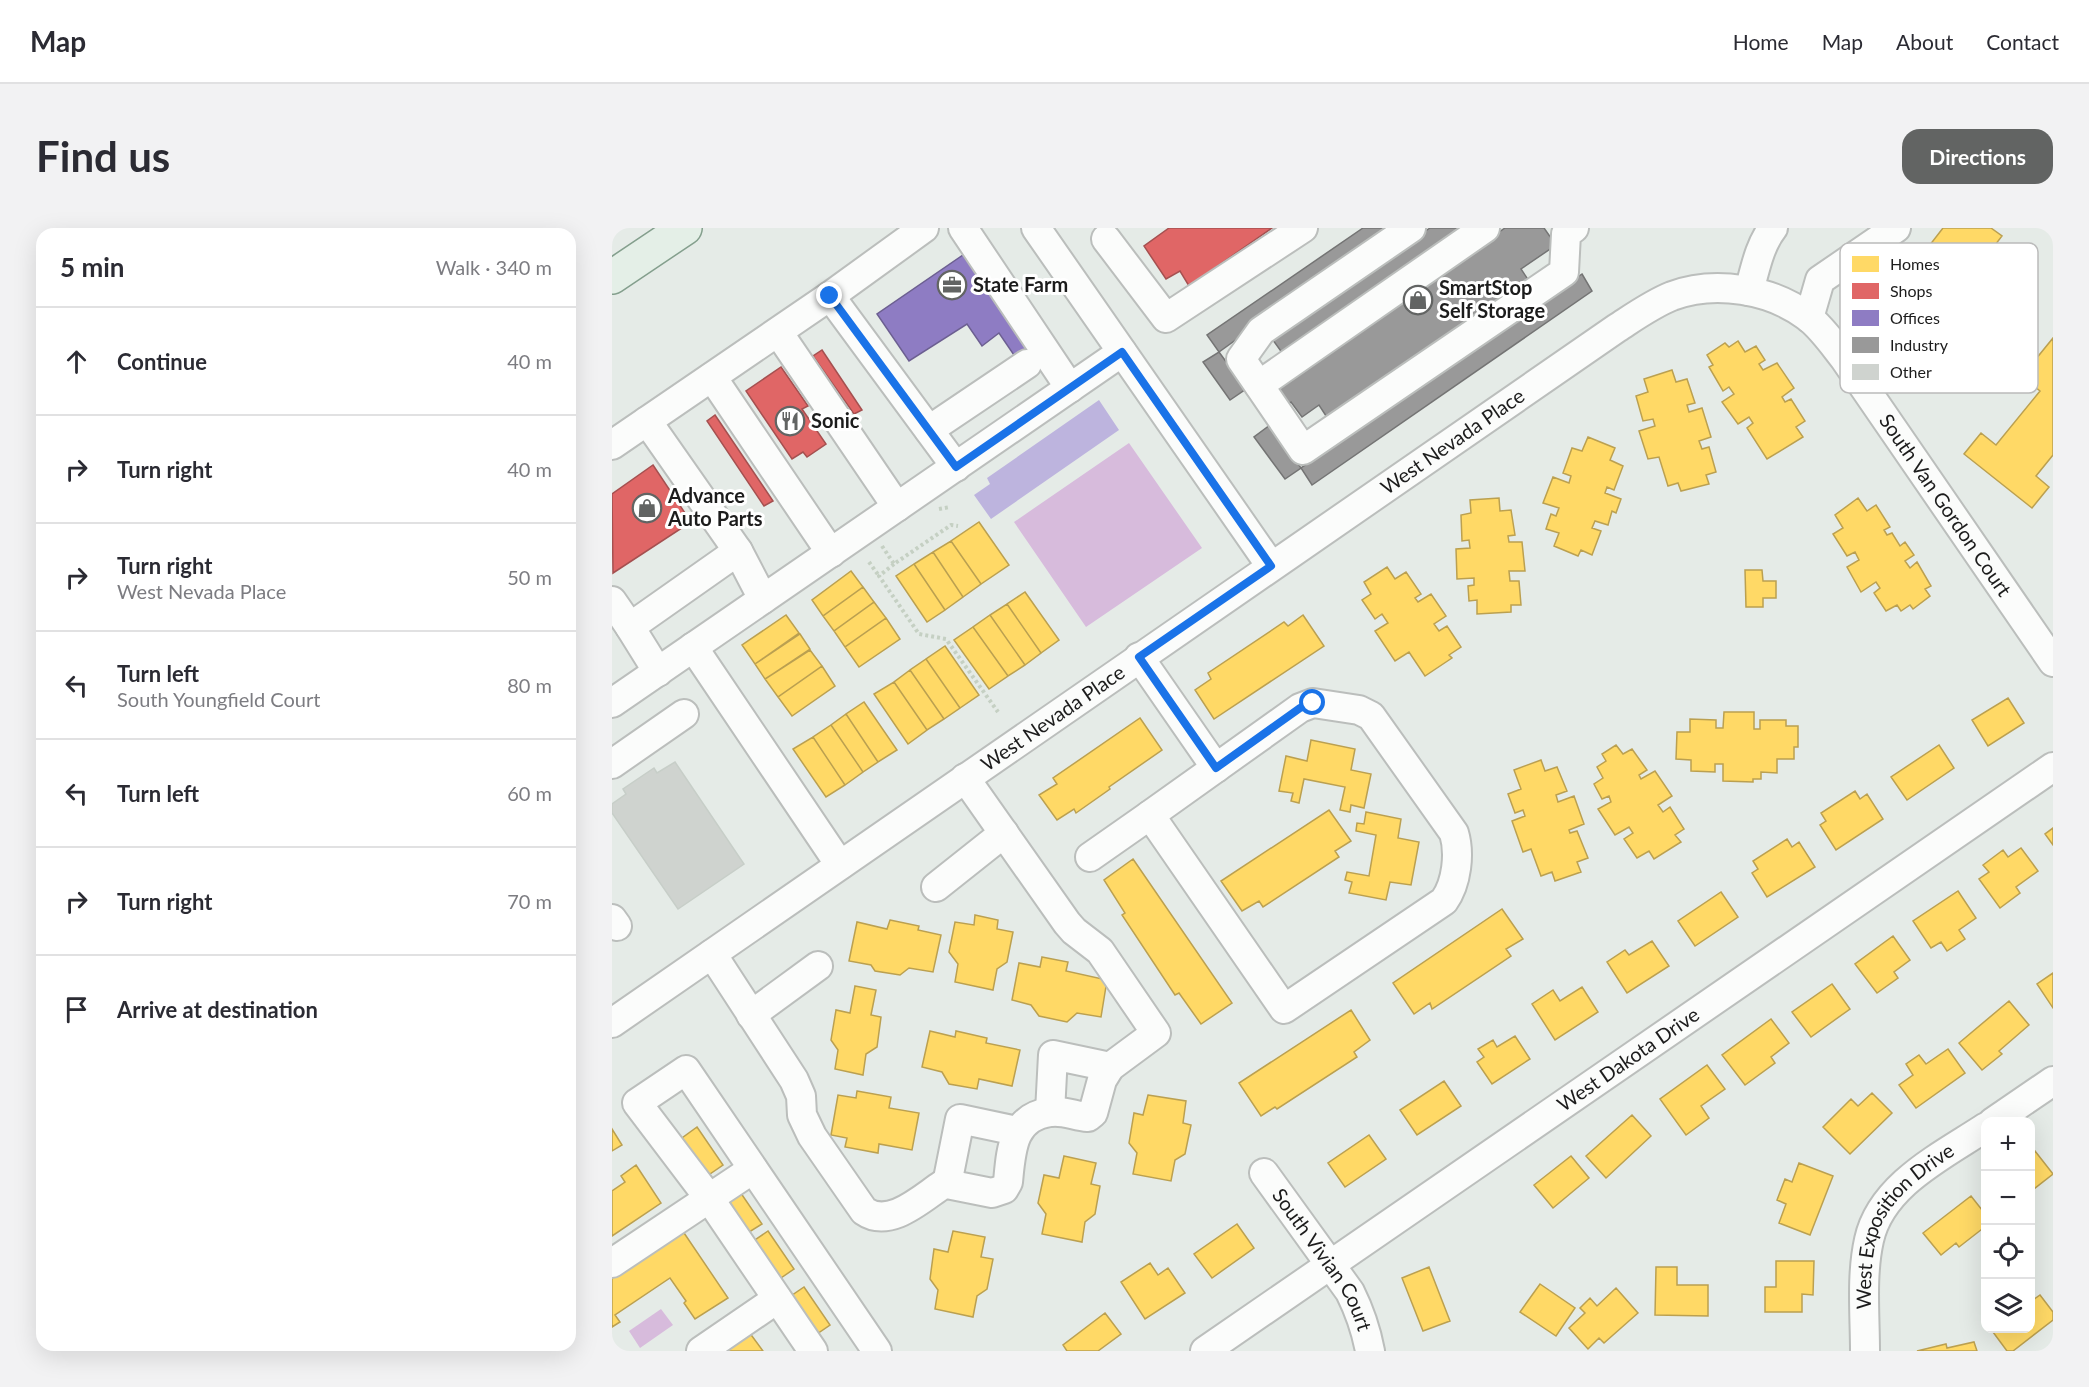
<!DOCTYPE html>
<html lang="en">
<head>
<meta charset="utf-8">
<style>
	:root { --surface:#fff; --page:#f2f2f3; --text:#2b2b33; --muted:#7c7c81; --line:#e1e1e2; --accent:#626463 }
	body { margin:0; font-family:Lato,sans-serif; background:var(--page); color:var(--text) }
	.controls { position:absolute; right:18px; bottom:18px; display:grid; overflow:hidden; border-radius:12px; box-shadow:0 6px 24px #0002 }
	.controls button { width:54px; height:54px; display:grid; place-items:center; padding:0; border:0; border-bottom:2px solid var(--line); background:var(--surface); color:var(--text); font:30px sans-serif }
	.stop { position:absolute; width:18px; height:18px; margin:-14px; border:4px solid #1a73e8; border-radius:50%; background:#fff }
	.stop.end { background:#1a73e8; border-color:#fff; box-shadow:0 2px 6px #0008 }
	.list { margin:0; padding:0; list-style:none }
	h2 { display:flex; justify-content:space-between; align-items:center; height:78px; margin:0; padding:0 24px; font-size:26px }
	h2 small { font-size:20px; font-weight:400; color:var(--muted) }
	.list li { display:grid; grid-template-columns:39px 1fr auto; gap:18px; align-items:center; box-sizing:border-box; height:108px; padding:0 24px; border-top:2px solid var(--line) }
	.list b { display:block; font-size:22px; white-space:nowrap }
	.list p { margin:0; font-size:20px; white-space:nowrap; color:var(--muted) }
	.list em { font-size:20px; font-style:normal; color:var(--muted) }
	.icon { flex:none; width:33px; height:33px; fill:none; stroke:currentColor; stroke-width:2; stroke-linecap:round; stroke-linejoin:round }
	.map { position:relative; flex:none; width:1441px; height:1123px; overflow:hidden; border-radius:18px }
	header { display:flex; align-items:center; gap:36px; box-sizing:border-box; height:84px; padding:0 30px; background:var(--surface); border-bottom:2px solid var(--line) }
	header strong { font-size:28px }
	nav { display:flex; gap:33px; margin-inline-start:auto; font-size:21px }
	.intro { display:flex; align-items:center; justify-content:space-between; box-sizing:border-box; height:144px; padding:0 36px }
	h1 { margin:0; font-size:42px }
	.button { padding:15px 27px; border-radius:18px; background:var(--accent); color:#fff; font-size:21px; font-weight:700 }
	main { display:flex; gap:36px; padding:0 36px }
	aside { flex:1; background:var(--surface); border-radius:18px; box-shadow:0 6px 24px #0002 }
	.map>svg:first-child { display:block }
	.pitch { fill:#bdb4de }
	.water { fill:#d7bbdc }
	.homes { fill:#ffd966; stroke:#bba050; stroke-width:1.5 }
	.shops { fill:#e06666; stroke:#a55050; stroke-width:1.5 }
	.offices { fill:#8e7cc3; stroke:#6c5f91; stroke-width:1.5 }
	.industry { fill:#999; stroke:#747474; stroke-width:1.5 }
	.building { fill:#cfd3cf; stroke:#c7cec8; stroke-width:1.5 }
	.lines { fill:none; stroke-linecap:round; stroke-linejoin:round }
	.minor-casing { stroke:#bbbebc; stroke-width:32 }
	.major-casing { stroke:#849f8d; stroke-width:36 }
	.path { stroke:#c5d0c3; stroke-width:4; stroke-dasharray:3 3; stroke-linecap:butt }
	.minor { stroke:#fbfcfb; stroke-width:28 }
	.major { stroke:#e4efe7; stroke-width:33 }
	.route { stroke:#1a73e8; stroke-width:8 }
	.labels { text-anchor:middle; stroke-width:6; stroke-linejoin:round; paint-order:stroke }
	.poi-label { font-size:20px; font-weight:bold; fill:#1c1c1c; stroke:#fff; text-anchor:start }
	.street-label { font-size:20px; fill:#1c1c1c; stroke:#fff }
	.key { fill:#fff; stroke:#bbb; stroke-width:1.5 }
	.key-label { font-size:16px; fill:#1c1c1c }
</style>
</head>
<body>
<header>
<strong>Map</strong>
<nav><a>Home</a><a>Map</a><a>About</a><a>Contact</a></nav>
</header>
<div class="intro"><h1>Find us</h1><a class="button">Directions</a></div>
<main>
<aside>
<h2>5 min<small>Walk · 340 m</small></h2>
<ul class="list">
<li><svg class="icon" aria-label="ahead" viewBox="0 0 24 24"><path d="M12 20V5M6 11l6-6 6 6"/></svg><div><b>Continue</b></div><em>40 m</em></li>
<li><svg class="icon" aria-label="right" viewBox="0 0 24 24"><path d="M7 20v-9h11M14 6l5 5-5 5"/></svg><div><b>Turn right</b></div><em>40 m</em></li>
<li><svg class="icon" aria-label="right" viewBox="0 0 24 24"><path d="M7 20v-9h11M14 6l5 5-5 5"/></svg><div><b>Turn right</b><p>West Nevada Place</p></div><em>50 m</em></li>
<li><svg class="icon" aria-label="left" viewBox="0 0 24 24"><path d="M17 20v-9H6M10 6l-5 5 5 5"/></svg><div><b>Turn left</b><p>South Youngfield Court</p></div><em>80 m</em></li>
<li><svg class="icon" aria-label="left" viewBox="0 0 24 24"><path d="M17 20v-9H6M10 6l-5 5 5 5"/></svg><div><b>Turn left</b></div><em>60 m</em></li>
<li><svg class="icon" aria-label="right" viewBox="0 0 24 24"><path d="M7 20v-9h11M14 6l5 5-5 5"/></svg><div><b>Turn right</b></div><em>70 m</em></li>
<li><svg class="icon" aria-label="arrive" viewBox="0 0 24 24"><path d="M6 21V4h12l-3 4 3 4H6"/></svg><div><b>Arrive at destination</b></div></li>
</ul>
</aside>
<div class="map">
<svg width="1441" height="1123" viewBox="0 0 1441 1123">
	<rect width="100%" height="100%" fill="#e5ebe7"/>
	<path class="pitch" d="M487,172l20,30 -128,89 -17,-24 16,-11 -3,-6z"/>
	<path class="water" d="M517,215l73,105 -116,79 -72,-105z
		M49,1081l12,16 -33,23 -11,-17z"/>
	<path class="homes" d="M1331,0h48l11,8 -73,95 2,2 -14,18 -46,-36 16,-23 4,3z
		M1441,110v117l-17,21 13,11 -17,21 -68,-54 17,-21 15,12 44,-54 -18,-15z
		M1126,113l7,11 11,-6 9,14 -6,4 4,6 14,-7 17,25 -12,9 3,5 6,-3 14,22 -9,6 7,10 -36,22 -20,-31 6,-5 -4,-6 -11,7 -16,-22 12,-8 -5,-7 -6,4 -14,-24 4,-2 -6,-10 18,-12 4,4z
		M1060,142l4,12 11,-3 8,24 -8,2 2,7 13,-4 9,29 -12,4 3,8 7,-2 7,25 -10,3 3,9 -28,7 -3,-8 -10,3 -9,-29 -11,2 -9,-28 16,-5 -2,-7 -10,2 -7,-25 12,-4 -4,-13z
		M976,209l27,11 -5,12 13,6 -9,24 -7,-3 -2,6 16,6 -5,14 -4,-2 -4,14 -13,-4 -3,7 9,3 -9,24 -11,-5 -3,6 -24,-10 5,-13 -13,-4 5,-15 5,2 3,-8 -16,-5 10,-26 16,6 2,-7 -8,-3 9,-25 10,3z
		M887,270l1,13 11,-1 4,25 -7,1 1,6h13l3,29h-16l1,10h9l2,24h-10v7l-34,2v-14l-8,1 -1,-15 6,-1v-7l-17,1 -1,-30 14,-1 -1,-8 -7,1 -1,-26 10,-2 -1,-13z
		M1246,270l9,13 9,-6 14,22 -6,3 3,5 5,-2 8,13 5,-4 9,13 -9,6 5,7 7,-6 14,24 -6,3 5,7 -17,13 -3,-4 -9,6 -4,-6 -11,6 -12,-18 6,-5 -4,-6 -15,10 -14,-25 12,-7 -4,-8 -8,4 -14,-22 10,-6 -8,-13z
		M367,294l30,43 -28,19 -30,-43z
		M339,313l30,43 -18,13 -30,-45z
		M321,324l30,45 -18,13 -31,-46z
		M302,336l31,46 -18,12 -31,-46z
		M775,339l8,12 11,-7 15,22 -6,4 3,4 13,-8 15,22 -12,8 5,7 8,-5 14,21 -12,8 3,3 -27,18 -16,-24 -14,9 -20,-30 13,-8 -6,-9 -7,5 -13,-19 9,-6 -7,-12z
		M1133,342h17l1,11h13v17h-13v9h-17z
		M239,343l12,16 -40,29 -11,-16z
		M251,359l11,15 -40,29 -11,-15z
		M413,364l34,48 -18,13 -34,-49z
		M262,374l12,16 -41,29 -11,-16z
		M395,376l34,49 -16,12 -35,-50z
		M174,387l13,18 -44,31 -13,-19z
		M378,387l35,50 -17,11 -35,-49z
		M691,387l21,31 -110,73 -19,-29 16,-11 -3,-6 76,-51 4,4z
		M274,390l14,21 -41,28 -14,-20z
		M361,399l35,49 -19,13 -35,-49z
		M188,406l10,15 -45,30 -10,-15z
		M333,418l34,49 -19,13 -34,-49z
		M198,422l12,16 -44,31 -13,-18z
		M314,431l34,49 -16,11 -34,-49z
		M210,438l13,20 -43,30 -14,-19z
		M298,442l34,49 -17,11 -33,-48z
		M282,454l33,48 -19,14 -34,-50z
		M1396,470l16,25 -36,23 -16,-26z
		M252,474l33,48 -19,12 -32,-48z
		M1112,484h30v17h6v-9h26v6h12v21h-4v12h-17v14l-16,-1v7h-8v3l-30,-1v-17h-8v8l-24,-1v-11l-15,-1 1,-27h13v-13l26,1v8h7z
		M234,486l32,48 -15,10 -32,-47z
		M528,490l22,32 -53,37 1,2 -34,24 -2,-4 -17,11 -18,-25 18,-11 -4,-6z
		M219,497l32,47 -18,13 -32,-48z
		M201,509l32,48 -19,12 -33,-48z
		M699,512l44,9 -4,21 20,4 -7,34 -13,-3 -1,7 -10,-2 5,-23 -41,-8 -5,24 -8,-2 2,-8 -14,-2 7,-35 21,5z
		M1004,517l7,9 9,-5 15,21 -8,5 2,4 14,-8 17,25 -14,9 5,7 7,-5 14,22 -9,6 6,7 -27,17 -5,-8 -12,7 -13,-19 9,-6 -4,-6 -14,8 -17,-26 13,-7 -2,-6 -7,3 -8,-15 9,-6 -6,-11 9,-6 -4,-7z
		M1327,517l15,23 -47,32 -16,-23z
		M929,532l4,11 12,-4 10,24 -11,4 2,7 16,-6 10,28 -15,6 1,3 7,-2 11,27 -11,4 4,10 -26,9 -3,-9 -11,4 -10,-27 -8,3 -11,-31 13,-5 -2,-6 -8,3 -7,-19 13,-5 -7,-19z
		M1243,563l5,8 7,-5 16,25 -47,31 -16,-25 6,-4 -5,-8z
		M717,582l22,31 -16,10 4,6 -76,50 -4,-6 -17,10 -21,-30z
		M754,584l35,7 -3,19 21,4 -8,43 -21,-3 -4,18 -37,-7 3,-11 -7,-2 2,-8 22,4 7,-41 -20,-4 1,-8 7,1z
		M1441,600v17l-8,-11z
		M1175,611l5,8 7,-5 16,25 -48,30 -15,-24 6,-4 -5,-8z
		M1409,620l17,23 -22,16 4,6 -20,15 -21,-29 10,-7 -6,-7 20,-15 5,7z
		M521,631l99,144 -31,21 -22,-31 -4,2 -53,-80 3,-2 -21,-33z
		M1346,663l18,27 -17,12 6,9 -18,12 -6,-9 -10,6 -18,-27z
		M1109,664l17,25 -43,29 -17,-25z
		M890,681l21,30 -17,10 5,7 -79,53 -2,-6 -16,11 -21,-31z
		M363,687l23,5 -1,9 16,3 -6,30 -10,7 -4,21 -38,-8 3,-18 -9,-12 6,-30 19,3z
		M278,692l29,6 -1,4 23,5 -8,37 -24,-4 -9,7 -25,-4 -4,-6 -22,-4 8,-39 30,7z
		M1281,708l17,24 -16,12 4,6 -21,15 -22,-29z
		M1040,713l17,25 -42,27 -20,-31 18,-12 4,5z
		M430,729l26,5 -2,9 41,9 -6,37 -24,-4 -10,9 -28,-6 -8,-11 -19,-5 7,-37 21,4z
		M1441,745v35l-16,-24z
		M1220,756l18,25 -39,28 -19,-25z
		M243,758l21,4 -5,25 10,2 -4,30 -11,7 -3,21 -28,-6 3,-19 -7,-10 5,-30 14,3z
		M970,759l16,25 -43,28 -23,-36 21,-14 7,11z
		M1397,773l20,24 -30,26 3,3 -20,16 -23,-27z
		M739,782l19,30 -16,12 3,5 -80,52 -2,-2 -14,9 -22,-33z
		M1159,791l18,24 -18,14 4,6 -30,22 -23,-30z
		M318,803l25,6 1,-6 31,7 -1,5 34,7 -8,36 -33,-7 -2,10 -28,-5 -7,-12 -20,-5z
		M903,808l15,23 -38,25 -15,-22 7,-5 -6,-8 15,-9 4,7z
		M1336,821l17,24 -49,35 -17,-23 14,-10 -7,-11 13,-9 7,9z
		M1095,837l18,24 -24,17 8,12 -23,17 -26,-36z
		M832,853l17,25 -44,29 -17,-25z
		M245,863l34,6 -2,11 30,5 -7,37 -33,-6 -1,9 -33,-6 2,-9 -16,-3 7,-40 18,3z
		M1260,865l20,20 -42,41 -27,-27 28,-28 7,7z
		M536,867l38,6 -3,22 8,2 -6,29 -10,6 -4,21 -38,-7 4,-21 -8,-10 5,-30 9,2z
		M1020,887l19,21 -45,42 -20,-22z
		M85,899l26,38 -16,11 -25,-38z
		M0,901l10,16 -10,6z
		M757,907l17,24 -41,28 -17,-24z
		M1423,923l18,23 -23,18v-38z
		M452,928l32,7 -5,21 9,2 -5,28 -10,8 -3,20 -40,-8 4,-20 -8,-11 6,-28 15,3z
		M959,928l18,22 -36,30 -19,-23z
		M1187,935l34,13 -23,59 -31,-12 7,-19 -9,-4 8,-21 7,3z
		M24,937l25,38 -49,33v-45l13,-9 -4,-6z
		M124,958l26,38 -16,10 -26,-38z
		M1359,968l15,19v11l-27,21 -3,-4 -15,12 -18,-22z
		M625,996l17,24 -42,30 -18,-24z
		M68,999l48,71 -33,21 -11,-16 2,-2 -16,-23 -55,37 5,7 -8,5v-54z
		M156,1003l26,38 -16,11 -26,-38z
		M341,1003l32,6 -4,20 12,2 -6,30 -10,7 -4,21 -38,-8 3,-19 -8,-11 4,-30 14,3z
		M1164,1033h38l-1,34 -11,-1v18h-37v-25h11z
		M538,1035l8,12 10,-7 17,25 -40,26 -24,-37z
		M817,1039l21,54 -27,10 -21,-53z
		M1044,1039h21v18h31v31l-53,-1z
		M928,1056l35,24 -19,28 -36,-24z
		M192,1059l26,38 -16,11 -26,-38z
		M1004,1060l22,25 -34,30 -5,-5 -11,11 -19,-21 16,-15 -5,-5 10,-10 7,8z
		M1428,1067l13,17v8l-40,31h-6l-17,-23h40v-26z
		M493,1085l16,21 -23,17h-31l-4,-6z
		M137,1104l14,19h-42z
		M1362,1114l3,9h-60l29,-7 1,4z"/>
	<path class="shops" d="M557,0h103l-83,58 -9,-15 -14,8 -22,-33z
		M210,122l40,60 -8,4 -41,-58z
		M169,139l27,39 -6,3 24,35 -19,13 -4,-5 -11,7 -46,-68z
		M103,187l58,86 -9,5 -57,-85z
		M41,237l38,57 -78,51 -1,-79z"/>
	<path class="offices" d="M351,27l65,95 -12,8 -17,-25 -17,13 -15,-22 -58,37 -32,-47z"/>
	<path class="industry" d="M751,0h27l-171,124 -12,-17z
		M818,0h38l-185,126 -13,-18z
		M893,0h39l12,17 -35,24 8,12 -201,138 -9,-14 -17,12 -11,-15 -4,3 -13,-19z
		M970,46l10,17 -280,194 -11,-17z
		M607,124l27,37 -16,11 -27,-38z
		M658,197l31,43 -16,11 -31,-42z"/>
	<path class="building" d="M63,534l69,102 -66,45 -66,-96v-9l14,-10 -3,-5 31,-21 3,5z"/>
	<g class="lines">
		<g class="minor-casing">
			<g id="minor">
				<path d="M351,0l107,160"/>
				<path d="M424,0l235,338"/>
				<path d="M799,0l-150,103 -20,28 62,91 261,-178 2,-38 8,-6"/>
				<path d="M494,11l60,79 137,-90"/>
				<path d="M1137,63c6,-21 10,-45 24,-63"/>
				<path d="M218,68l94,-68"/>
				<path d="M1197,90l11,-38 76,-52"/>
				<path d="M166,104l119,175"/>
				<path d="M100,149l119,176"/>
				<path d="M647,157l226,-157"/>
				<path d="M35,193l91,130 25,48"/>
				<path d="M317,202l98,-66"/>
				<path d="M0,217l218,-149 126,171"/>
				<path d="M0,373l18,26"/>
				<path d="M81,419l147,218"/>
				<path d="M527,429l77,111"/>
				<path d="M46,444l-28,-45 108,-76"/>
				<path d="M0,475l510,-351"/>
				<path d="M701,475l46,7 12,6 83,117c6,20 3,50 -10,68l-160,108 -134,-194 150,-107z"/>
				<path d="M0,536l72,-50"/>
				<path d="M478,629l60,-42"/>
				<path d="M324,659l68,-54"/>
				<path d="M0,691l5,7"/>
				<path d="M100,726l82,126 7,16 1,19 10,21 52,75c26,18 58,-13 78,-26l5,-1 45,9 12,-4 4,-7c3,-31 4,-65 42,-70 13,-2 25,4 38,5l5,-4 9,-33 8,-13 46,-34 -56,-82 -26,-20 -7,-8 -102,-145"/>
				<path d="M139,787l67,-49"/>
				<path id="s1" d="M0,795l1005,-695c17,-11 35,-24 55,-32 43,-16 99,-7 136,21 14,11 25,27 36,41l209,304"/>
				<path d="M438,884l3,-57 57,12"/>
				<path d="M1381,894l60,-41"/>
				<path id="s2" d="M652,945l86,119c10,20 16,38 20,59"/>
				<path d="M335,956l13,-65 57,12"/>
				<path d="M0,1035l141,-94"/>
				<path d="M89,1123l76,-52"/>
				<path d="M201,1123l-104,-153 -72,-95 49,-33 191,281"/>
				<path id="s3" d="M593,1123l848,-584"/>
				<path id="s4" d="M1253,1123c0,-36 -4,-75 4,-111 12,-55 73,-84 117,-113"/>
			</g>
		</g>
		<g class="major-casing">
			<path id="major" d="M0,49l73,-49"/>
		</g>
		<path class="path" d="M327,281l11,-2
			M270,318l12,18 57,-39 7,1
			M257,334l10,14
			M282,336l-15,12 40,58 27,5 52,73"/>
		<use href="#minor" class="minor"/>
		<use href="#major" class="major"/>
	</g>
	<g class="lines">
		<path class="route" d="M218,68l126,171 166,-115 149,214 -132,91 77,111 84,-60 13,-5"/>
	</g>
	<defs>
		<g id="office-ring" transform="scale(1.5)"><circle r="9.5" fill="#fff" stroke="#626463" stroke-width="1.5"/><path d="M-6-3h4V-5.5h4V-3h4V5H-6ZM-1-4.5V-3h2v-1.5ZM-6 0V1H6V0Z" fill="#626463"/></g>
		<g id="shop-ring" transform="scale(1.5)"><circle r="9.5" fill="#fff" stroke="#626463" stroke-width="1.5"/><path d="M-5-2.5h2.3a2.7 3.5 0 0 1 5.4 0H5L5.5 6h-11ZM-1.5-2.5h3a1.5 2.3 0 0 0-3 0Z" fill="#626463"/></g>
		<g id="restaurant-ring" transform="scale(1.5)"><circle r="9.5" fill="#fff" stroke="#626463" stroke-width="1.5"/><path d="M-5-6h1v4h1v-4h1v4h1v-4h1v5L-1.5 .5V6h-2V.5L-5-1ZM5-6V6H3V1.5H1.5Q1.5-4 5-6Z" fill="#626463"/></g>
	</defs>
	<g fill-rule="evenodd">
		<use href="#office-ring" x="340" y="57"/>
		<use href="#shop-ring" x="806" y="72"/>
		<use href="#restaurant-ring" x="178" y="193"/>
		<use href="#shop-ring" x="35" y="280"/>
	</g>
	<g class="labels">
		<g class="poi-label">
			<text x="361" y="64">State Farm</text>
			<text x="827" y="67">SmartStop<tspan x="827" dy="23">Self Storage</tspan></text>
			<text x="199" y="200">Sonic</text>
			<text x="56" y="275">Advance<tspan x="56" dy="23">Auto Parts</tspan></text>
		</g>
		<g class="street-label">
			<text dy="7" stroke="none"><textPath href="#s1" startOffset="1022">West Nevada Place</textPath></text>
			<text dy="7" stroke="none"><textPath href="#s1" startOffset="1662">South Van Gordon Court</textPath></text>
			<text dy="7" stroke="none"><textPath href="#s1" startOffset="536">West Nevada Place</textPath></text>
			<text dy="7" stroke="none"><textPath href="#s3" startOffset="514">West Dakota Drive</textPath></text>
			<text dy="7" stroke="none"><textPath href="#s4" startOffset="140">West Exposition Drive</textPath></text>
			<text dy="7" stroke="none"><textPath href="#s2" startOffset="105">South Vivian Court</textPath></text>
		</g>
	</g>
	<rect x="1228" y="15" width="198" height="150" rx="9" class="key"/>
	<rect x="1240" y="28" width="27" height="16" fill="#ffd966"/>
	<rect x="1240" y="55" width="27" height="16" fill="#e06666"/>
	<rect x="1240" y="82" width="27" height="16" fill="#8e7cc3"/>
	<rect x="1240" y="109" width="27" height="16" fill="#999"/>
	<rect x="1240" y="136" width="27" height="16" fill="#cfd3cf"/>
	<g class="key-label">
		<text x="1278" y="42">Homes</text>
		<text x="1278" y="69">Shops</text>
		<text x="1278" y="96">Offices</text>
		<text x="1278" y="123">Industry</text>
		<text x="1278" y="150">Other</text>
	</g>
</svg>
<div class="controls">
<button>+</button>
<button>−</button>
<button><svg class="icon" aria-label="locate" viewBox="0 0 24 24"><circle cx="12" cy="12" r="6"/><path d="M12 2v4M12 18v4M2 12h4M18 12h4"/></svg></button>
<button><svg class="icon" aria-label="layers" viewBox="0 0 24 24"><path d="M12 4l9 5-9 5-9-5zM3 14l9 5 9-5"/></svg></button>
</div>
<div class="stop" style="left:701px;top:475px"></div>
<div class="stop end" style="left:218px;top:68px"></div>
</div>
</main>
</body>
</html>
